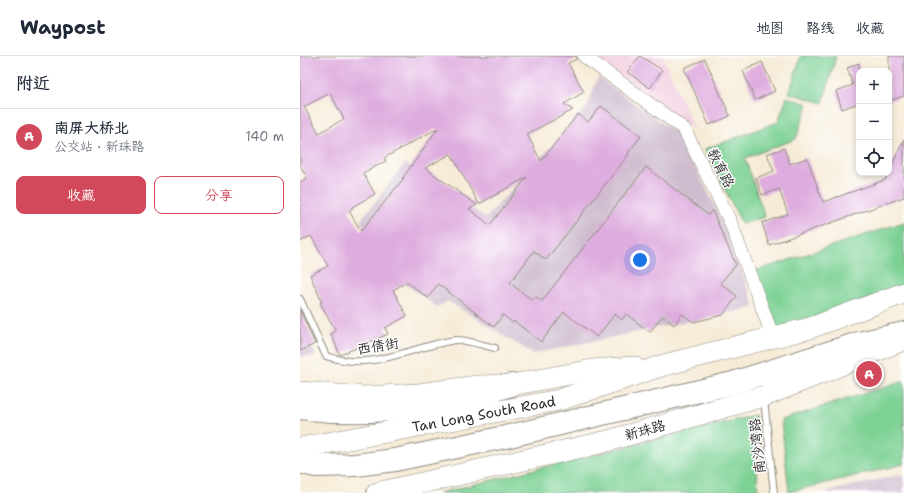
<!DOCTYPE html>
<html lang="zh">
<head>
<meta charset="utf-8">
<style>
	:root { --surface:#fff; --page:#f2f2f3; --text:#1f2937; --muted:#747a83; --line:#e0e1e3; --accent:#d1495b }
	body { margin:0; font-family:"Shantell Sans","LXGW WenKai TC",sans-serif; background:var(--page); color:var(--text) }
	.controls { position:absolute; right:12px; top:12px; display:grid; overflow:hidden; border-radius:8px; box-shadow:0 2px 6px #0003 }
	.controls button { width:36px; height:36px; display:grid; place-items:center; padding:0; border:0; border-bottom:1px solid var(--line); background:var(--surface); color:var(--text); font:20px sans-serif }
	.you { position:absolute; left:340px; top:204px; width:14px; height:14px; margin:-10px; border:3px solid #fff; border-radius:50%; background:#1a73e8; box-shadow:0 0 0 6px #1a73e833 }
	.badge { display:grid; place-items:center; width:26px; height:26px; border-radius:50%; background:var(--accent); color:#fff; font-size:13px; font-weight:700 }
	.pin { position:absolute; translate:-50% -50%; border:2px solid #fff; box-shadow:0 1px 4px #0006 }
	.list { margin:0; padding:0; list-style:none }
	h2 { display:flex; justify-content:space-between; align-items:center; height:52px; margin:0; padding:0 16px; font-size:17px }
	h2 small { font-size:13px; font-weight:400; color:var(--muted) }
	.list li { display:grid; grid-template-columns:26px 1fr auto; gap:12px; align-items:center; box-sizing:border-box; height:56px; padding:0 16px; border-top:1px solid var(--line) }
	.list b { display:block; font-size:15px; white-space:nowrap }
	.list p { margin:0; font-size:13px; white-space:nowrap; color:var(--muted) }
	.list em { font-size:13px; font-style:normal; color:var(--muted) }
	.actions { display:flex; gap:8px; padding:12px 16px }
	.actions a { flex:1; padding:9px 0; border:1px solid var(--accent); border-radius:8px; text-align:center; font-size:14px; color:var(--accent) }
	.actions .main { background:var(--accent); color:#fff }
	.icon { flex:none; width:22px; height:22px; fill:none; stroke:currentColor; stroke-width:2; stroke-linecap:round; stroke-linejoin:round }
	.map { position:relative; flex:none; width:604px; height:437px; overflow:hidden }
	header { display:flex; align-items:center; gap:24px; box-sizing:border-box; height:56px; padding:0 20px; background:var(--surface); border-bottom:1px solid var(--line) }
	header strong { font-size:19px }
	nav { display:flex; gap:22px; margin-inline-start:auto; font-size:14px }
	main { display:flex }
	aside { flex:1; background:var(--surface) }
	.map>svg:first-child { display:block }
	.built { fill:#f3cfe0 }
	.industrial { fill:#cfbdcf }
	.green { fill:#7dd194; stroke:#547e60 }
	.building { fill:#deacde; fill-rule:evenodd }
	.lines { fill:none; stroke-linecap:round; stroke-linejoin:round }
	.service-casing { stroke:#908b80; stroke-width:8 }
	.minor-casing { stroke:#908b80; stroke-width:14 }
	.trunk-casing { stroke:#908b80; stroke-width:22 }
	.motorway-casing { stroke:#908b80; stroke-width:24 }
	.service { stroke:#fff; stroke-width:6 }
	.minor { stroke:#fff; stroke-width:13 }
	.trunk { stroke:#fff; stroke-width:21 }
	.motorway { stroke:#fff; stroke-width:22 }
	.labels { text-anchor:middle; stroke-width:3; stroke-linejoin:round; paint-order:stroke }
	.street-label { font-size:14px; fill:#2b2b2b; stroke:#fff }
</style>
</head>
<body>
<header>
<strong>Waypost</strong>
<nav><a>地图</a><a>路线</a><a>收藏</a></nav>
</header>
<main>
<aside>
<h2>附近<small></small></h2>
<ul class="list">
<li><span class="badge">A</span><div><b>南屏大桥北</b><p>公交站 · 新珠路</p></div><em>140 m</em></li>
</ul>
<div class="actions"><a class="main">收藏</a><a>分享</a></div>
</aside>
<div class="map">
<svg width="604" height="437" viewBox="0 0 604 437">
	<rect width="100%" height="100%" fill="#fff"/>
	<filter id="ink" filterUnits="userSpaceOnUse"><feTurbulence type="fractalNoise" baseFrequency=".025" numOctaves="2"/><feDisplacementMap in="SourceGraphic" scale="8" xChannelSelector="R" yChannelSelector="G"/><feConvolveMatrix kernelMatrix="1 2 1 2 8 2 1 2 1" color-interpolation-filters="sRGB"/></filter>
	<filter id="wash" filterUnits="userSpaceOnUse"><feTurbulence type="fractalNoise" baseFrequency=".012" numOctaves="4" result="noise"/><feDisplacementMap in="SourceGraphic" scale="16" xChannelSelector="R" yChannelSelector="G"/><feGaussianBlur stdDeviation="0.9" result="paint"/><feColorMatrix in="noise" values="0 0 0 0 0 0 0 0 0 0 0 0 0 0 0 0 0 1.4 0 .05"/><feComposite in="paint" operator="in"/></filter>
	<g filter="url(#wash)">
		<rect width="100%" height="100%" fill="#f6ebd6"/>
		<path class="built" d="M294,0h69l31,74z"/>
		<path class="industrial" d="M298,21l81,58 44,87 32,85 -222,47 -85,-53 -11,6 -38,-27 -39,-59 45,-58 81,55 101,-111z
			M0,264l16,36 -16,1z
			M604,418v19h-83z"/>
		<path class="green" d="M501,0h35l-13,47 -34,-10z
			M487,41l21,7 -12,35 -51,19 20,59 -23,7 -37,-75 73,-27z
			M604,166v65l-127,44 -21,-60z
			M604,325v83l-115,28 -8,-72z
			M455,359l3,78h-319z"/>
		<g id="blocks">
			<path class="building" d="M0,0h276l1,3 -9,4 16,29 -20,12 9,6 -46,24 14,27 37,-47 10,8 13,-16 40,30 -13,17 1,1 -83,106 -12,-9 -24,32 22,17 3,-4 7,5 104,-134 62,48 4,-5 24,55 -16,18 17,13 -14,19 -30,7 -11,-8 -8,11 -12,-9 -12,16 -24,-18 -4,6 -7,-6 -18,23 -33,-25 -23,30 -27,-21 -1,2 -10,-8 -9,12 -56,-43 -10,14 -21,-16 -14,8 14,26 -22,12 3,6 -48,21 -9,-21 5,-3 -16,-28 2,-1 -12,-27 18,-9 -17,-30 -11,6v-60l7,-4 -7,-13zM30,37l14,26 -25,14 -15,-26zM138,72l-36,51 2,-1 -43,53 -12,-20 3,-2v-2l23,-13 -12,-21 23,-12 -2,-3zM151,98l28,50 48,-27 -37,48 -21,-16 8,-4 -52,-37z
				M340,0l22,14 -12,18 -23,-16z
				M589,0h15v40l-15,5z
				M405,3l25,57 -21,9 -25,-57z
				M462,6l13,29 -20,9 -12,-29z
				M559,7v40l-17,6 -6,-18 17,-6 -6,-17z
				M604,83v58l-135,48 -7,-22 26,-9 -9,-25 -17,6 -6,-17 18,-7 -7,-17 17,-6 6,16 17,-6 16,44 62,-22z
				M0,254l15,34 -15,7z"/>
		</g>
	</g>
	<g filter="url(#ink)">
		<use href="#blocks" fill-opacity="0" stroke="#908b80" stroke-width="1"/>
		<g class="lines">
			<g class="service-casing">
				<path id="service" d="M0,243l26,57c47,16 84,-9 129,-16 10,-1 30,6 40,8
					M464,343l10,94"/>
			</g>
			<g class="minor-casing">
				<path id="minor" d="M284,0l100,73 46,92 43,116"/>
			</g>
			<g class="trunk-casing">
				<g id="trunk">
					<path d="M0,336l64,5 55,-3 59,-8 33,-1 81,-15 42,-3"/>
					<path id="s1" d="M0,392l259,-48 105,-35 146,-37 94,-35"/>
					<path d="M77,437l227,-51 160,-46 139,-56"/>
				</g>
			</g>
			<g class="motorway-casing">
				<path id="motorway" d="M0,352c72,9 143,-1 211,-23
					M0,406l16,4 39,-1 40,-5 110,-23 228,-54 126,-40 45,-10"/>
			</g>
			<use href="#service" class="service"/>
			<use href="#minor" class="minor"/>
			<use href="#trunk" class="trunk"/>
			<use href="#motorway" class="motorway"/>
		</g>
	</g>
	<g class="labels">
		<g class="street-label">
			<text transform="translate(421 112) rotate(63)" y="5">教育路</text>
			<text transform="translate(78 290) rotate(-9)" y="5">西倩街</text>
			<text dy="5" stroke="none"><textPath href="#s1" startOffset="187">Tan Long South Road</textPath></text>
			<text transform="translate(345 374) rotate(-16)" y="5">新珠路</text>
			<text transform="translate(457 390) rotate(-96)" y="5">南沙湾路</text>
		</g>
	</g>
</svg>
<div class="controls">
<button>+</button>
<button>−</button>
<button><svg class="icon" aria-label="locate" viewBox="0 0 24 24"><circle cx="12" cy="12" r="6"/><path d="M12 2v4M12 18v4M2 12h4M18 12h4"/></svg></button>
</div>
<div class="you"></div>
<div class="pin badge" style="left:569px;top:318px">A</div>
</div>
</main>
</body>
</html>
